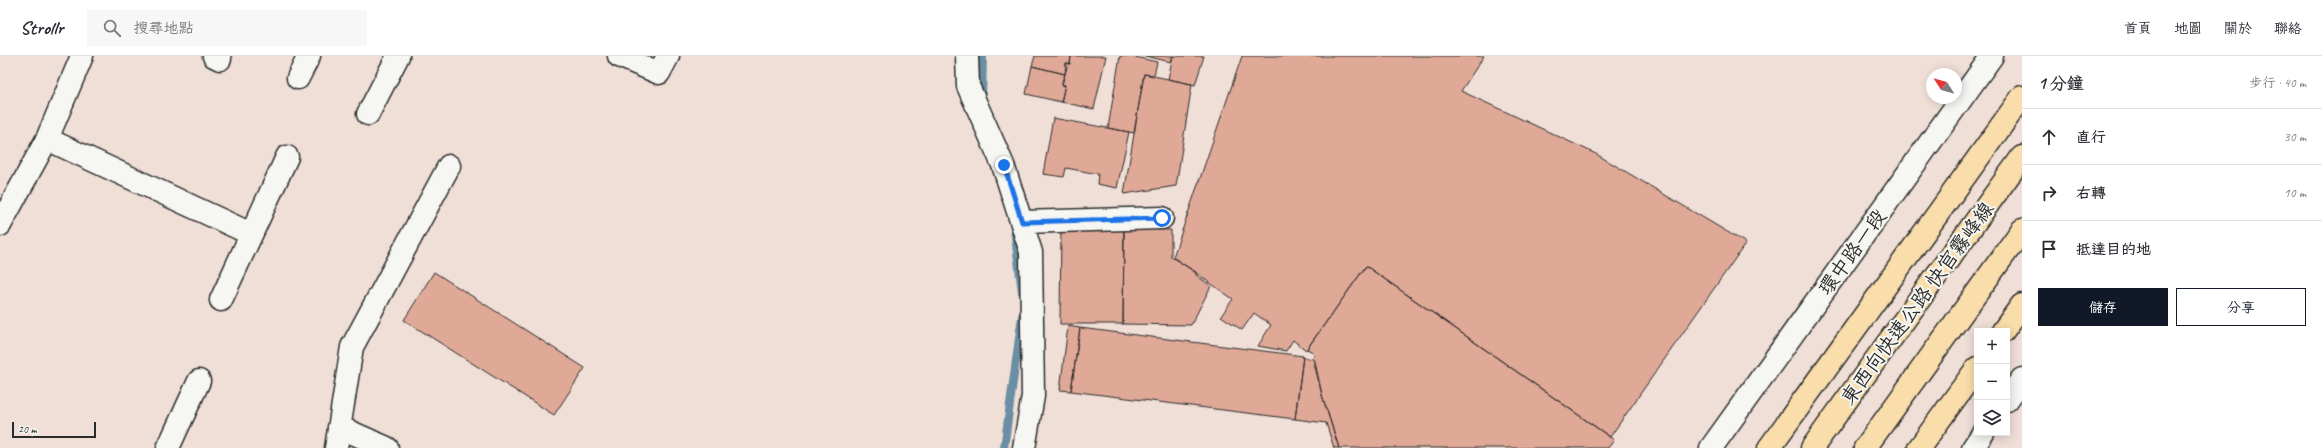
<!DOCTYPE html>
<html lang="zh-TW">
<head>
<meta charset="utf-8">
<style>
	:root { --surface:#fff; --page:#f7f7f7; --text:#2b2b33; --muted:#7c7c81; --line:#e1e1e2; --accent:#111827 }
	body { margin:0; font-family:Caveat,"LXGW WenKai TC",sans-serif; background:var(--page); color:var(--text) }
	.controls { position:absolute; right:12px; bottom:12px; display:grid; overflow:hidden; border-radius:0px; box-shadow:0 2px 10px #0003 }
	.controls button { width:36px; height:36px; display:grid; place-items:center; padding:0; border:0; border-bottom:1px solid var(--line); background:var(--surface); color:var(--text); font:20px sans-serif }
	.compass { position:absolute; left:1926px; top:12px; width:36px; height:36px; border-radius:50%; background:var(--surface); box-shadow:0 2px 10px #0003; rotate:306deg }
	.scale { position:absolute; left:12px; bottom:10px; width:84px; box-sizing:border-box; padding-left:4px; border:2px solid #2b2b2b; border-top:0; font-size:11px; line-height:14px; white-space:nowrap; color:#2b2b2b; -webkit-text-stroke:3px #f6f6f2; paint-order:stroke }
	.stop { position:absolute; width:12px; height:12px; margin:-9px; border:3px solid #1a73e8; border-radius:50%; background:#fff }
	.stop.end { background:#1a73e8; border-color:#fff; box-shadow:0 1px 4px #0008 }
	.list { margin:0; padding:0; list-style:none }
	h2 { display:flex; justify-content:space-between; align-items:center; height:52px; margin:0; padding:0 16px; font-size:17px }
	h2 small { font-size:13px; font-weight:400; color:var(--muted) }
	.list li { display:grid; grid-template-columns:26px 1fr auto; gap:12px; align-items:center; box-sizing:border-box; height:56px; padding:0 16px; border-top:1px solid var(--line) }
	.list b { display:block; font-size:15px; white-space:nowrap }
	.list em { font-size:13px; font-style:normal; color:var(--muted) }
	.actions { display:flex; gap:8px; padding:12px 16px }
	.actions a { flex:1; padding:9px 0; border:1px solid var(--accent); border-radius:0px; text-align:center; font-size:14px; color:var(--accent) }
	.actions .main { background:var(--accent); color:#fff }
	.icon { flex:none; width:22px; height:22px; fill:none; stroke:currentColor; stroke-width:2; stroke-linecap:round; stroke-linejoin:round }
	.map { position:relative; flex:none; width:2022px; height:392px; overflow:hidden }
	header { display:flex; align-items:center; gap:24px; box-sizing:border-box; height:56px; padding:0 20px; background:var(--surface); border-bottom:1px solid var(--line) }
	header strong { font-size:19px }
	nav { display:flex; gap:22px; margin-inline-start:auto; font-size:14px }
	.search { width:280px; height:36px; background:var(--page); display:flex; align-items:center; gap:10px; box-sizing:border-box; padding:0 14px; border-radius:0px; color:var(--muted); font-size:15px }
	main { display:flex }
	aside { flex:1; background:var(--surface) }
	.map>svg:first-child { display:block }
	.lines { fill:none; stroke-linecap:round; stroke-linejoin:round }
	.stream { stroke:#6b8ea4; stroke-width:8 }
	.building { fill:#e0a997; stroke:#2b2b2b }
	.minor-casing { stroke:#2b2b2b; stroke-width:25 }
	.highway-casing { stroke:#2b2b2b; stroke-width:25 }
	.minor { stroke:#f6f6f2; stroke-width:22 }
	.highway { stroke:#f9ddab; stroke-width:22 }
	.route { stroke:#1a73e8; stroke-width:5 }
	.labels { text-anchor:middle; stroke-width:4; stroke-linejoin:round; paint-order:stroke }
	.street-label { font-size:20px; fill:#2b2b2b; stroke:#f6f6f2 }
</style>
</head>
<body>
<header>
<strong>Strollr</strong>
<div class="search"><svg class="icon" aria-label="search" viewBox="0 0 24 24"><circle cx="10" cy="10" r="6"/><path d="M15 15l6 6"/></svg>搜尋地點</div>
<nav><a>首頁</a><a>地圖</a><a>關於</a><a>聯絡</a></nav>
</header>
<main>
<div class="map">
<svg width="2022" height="392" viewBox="0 0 2022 392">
	<rect width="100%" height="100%" fill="#efdfd7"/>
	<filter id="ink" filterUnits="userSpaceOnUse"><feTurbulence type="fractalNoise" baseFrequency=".025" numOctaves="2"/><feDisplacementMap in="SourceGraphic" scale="8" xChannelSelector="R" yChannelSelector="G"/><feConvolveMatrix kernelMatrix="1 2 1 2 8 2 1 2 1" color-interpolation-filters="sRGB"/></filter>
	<g filter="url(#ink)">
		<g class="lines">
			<path class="stream" d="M982,45l1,-45
				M1014,173l8,63
				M1004,392l18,-132"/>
		</g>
		<path class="building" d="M1035,0h36l-1,8 -4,-1 -1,11 -33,-8z
			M1071,0h35l-12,53 -33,-7 4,-17h-3l5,-18 -1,-4 4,1z
			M1120,0h11l26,6 -3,13 -10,-1 -10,59 -26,-5z
			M1145,0h28l-2,6z
			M1173,0h31l-9,29 -27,-6z
			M1242,0h242l-23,35 135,63 150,89 -136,194 -244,-171 -60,84 -13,-10 -7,11 -28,-5 13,-21 -17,-12 -12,17 -21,-14 12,-17 -60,-42z
			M1032,10l33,8 -3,7v4h3l-4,17 -35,-8z
			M1144,18l48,10 -16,102 -52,8z
			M1053,62l76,14 -12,56 -20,-4 1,-10 -32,-6 -2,9 -21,-3z
			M1061,173h63l-1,95h-63z
			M1124,173l47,1v27l25,15v3l15,11 -20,39 -68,-1z
			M1366,210l248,174 -6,8h-269l-17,-53 -9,-43 -6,-3z
			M434,216l151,96 -31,47 -150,-95z
			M1068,270l12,2 -9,63 -11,-1z
			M1080,272l223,28 -8,63 -224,-28z
			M1303,301l10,2 9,36 17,53h-5l-8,-25 -31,-4z"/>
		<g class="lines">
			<g class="minor-casing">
				<path id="minor" d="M214,0l6,3
					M619,0l40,17 9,-17
					M967,0l1,30 35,79 28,87 2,144 -9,52
					M298,22l11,-22
					M368,58l30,-58
					M47,83l204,95
					M1022,166l140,-4
					M0,169l47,-86 35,-83
					M221,244l66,-143
					M2007,344l15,-21
					M339,371l48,21
					M168,392l31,-67
					M336,392l16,-101 97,-181
					M1711,392l281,-392
					M1973,392l10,-15"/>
			</g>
			<g class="highway-casing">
				<path id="highway" d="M2003,275l19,-26
					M1769,392l253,-351
					M1812,392l210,-291
					M1865,392l157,-218
					M1919,392l58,-80"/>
			</g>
			<use href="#minor" class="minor"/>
			<use href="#highway" class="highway"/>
		</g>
	</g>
	<g class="lines" filter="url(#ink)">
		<path class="route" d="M1004,109l18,57 140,-4"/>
	</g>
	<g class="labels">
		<g class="street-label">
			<text transform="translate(1852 196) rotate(-54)" y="7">環中路一段</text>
			<text transform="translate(1917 247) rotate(-54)" y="7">東西向快速公路 快官霧峰線</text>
		</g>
	</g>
</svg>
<div class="controls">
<button>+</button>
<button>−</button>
<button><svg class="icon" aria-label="layers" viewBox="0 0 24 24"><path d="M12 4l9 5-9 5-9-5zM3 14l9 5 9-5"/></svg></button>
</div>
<svg class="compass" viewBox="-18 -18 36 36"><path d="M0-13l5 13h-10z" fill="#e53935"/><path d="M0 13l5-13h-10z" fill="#7c7c81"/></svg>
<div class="scale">20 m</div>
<div class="stop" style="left:1162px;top:162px"></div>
<div class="stop end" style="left:1004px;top:109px"></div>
</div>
<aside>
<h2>1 分鐘<small>步行 · 40 m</small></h2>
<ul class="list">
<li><svg class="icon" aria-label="ahead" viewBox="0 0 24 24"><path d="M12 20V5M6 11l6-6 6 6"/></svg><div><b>直行</b></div><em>30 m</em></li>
<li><svg class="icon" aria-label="right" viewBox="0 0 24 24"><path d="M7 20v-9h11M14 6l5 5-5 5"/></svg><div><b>右轉</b></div><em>10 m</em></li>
<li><svg class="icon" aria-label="arrive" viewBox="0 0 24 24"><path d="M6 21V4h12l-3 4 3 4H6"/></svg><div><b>抵達目的地</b></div></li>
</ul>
<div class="actions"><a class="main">儲存</a><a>分享</a></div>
</aside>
</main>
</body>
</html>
